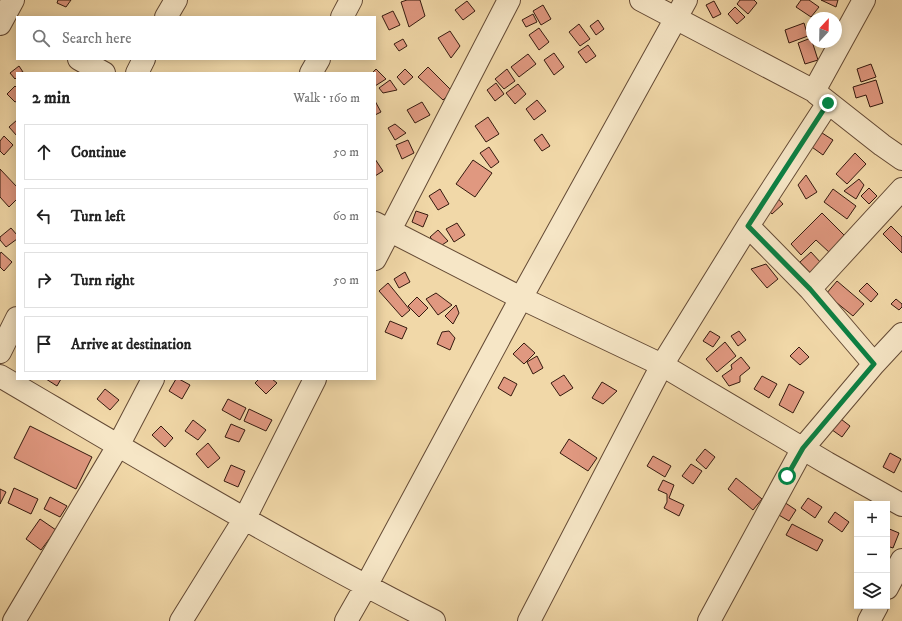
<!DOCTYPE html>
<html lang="en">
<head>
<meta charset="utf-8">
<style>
	:root { --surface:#fff; --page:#f6f6f6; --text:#222; --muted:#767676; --line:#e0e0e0 }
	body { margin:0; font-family:"IM FELL DW Pica",serif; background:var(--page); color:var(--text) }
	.controls { position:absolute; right:12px; bottom:12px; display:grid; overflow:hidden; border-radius:0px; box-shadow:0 2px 10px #0003 }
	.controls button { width:36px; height:36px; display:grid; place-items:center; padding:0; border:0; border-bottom:1px solid var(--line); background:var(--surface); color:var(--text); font:20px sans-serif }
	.compass { position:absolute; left:806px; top:12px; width:36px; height:36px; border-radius:50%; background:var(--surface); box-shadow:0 2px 10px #0003; rotate:22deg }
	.stop { position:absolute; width:12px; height:12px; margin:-9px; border:3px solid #0b8043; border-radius:50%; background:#fff }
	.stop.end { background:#0b8043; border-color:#fff; box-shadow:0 1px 4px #0008 }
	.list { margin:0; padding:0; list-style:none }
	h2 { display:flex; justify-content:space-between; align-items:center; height:52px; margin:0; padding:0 16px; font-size:17px }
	h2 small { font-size:13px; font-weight:400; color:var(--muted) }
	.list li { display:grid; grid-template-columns:26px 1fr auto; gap:12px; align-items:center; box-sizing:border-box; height:56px; margin:0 8px 8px; padding:0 8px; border:1px solid var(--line); border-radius:0px }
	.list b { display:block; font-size:15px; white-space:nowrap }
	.list em { font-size:13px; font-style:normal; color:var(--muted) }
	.icon { flex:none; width:22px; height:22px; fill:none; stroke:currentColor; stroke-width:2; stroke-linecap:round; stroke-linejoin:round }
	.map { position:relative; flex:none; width:902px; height:621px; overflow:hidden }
	.search { position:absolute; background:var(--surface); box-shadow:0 2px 10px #0003; left:16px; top:16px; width:360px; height:44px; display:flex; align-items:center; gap:10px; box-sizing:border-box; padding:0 14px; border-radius:0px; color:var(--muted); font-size:15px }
	.panel { position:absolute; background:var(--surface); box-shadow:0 2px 10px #0003; left:16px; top:72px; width:360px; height:308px; border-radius:0px }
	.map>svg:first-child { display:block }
	.building { fill:#e09880; stroke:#351a0f }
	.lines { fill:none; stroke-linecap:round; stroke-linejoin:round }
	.street-casing { stroke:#644a35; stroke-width:24 }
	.street { stroke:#f6e6c6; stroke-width:22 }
	.route { stroke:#0b8043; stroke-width:5 }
</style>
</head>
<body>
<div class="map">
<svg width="902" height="621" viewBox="0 0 902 621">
	<rect width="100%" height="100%" fill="#f1d8a8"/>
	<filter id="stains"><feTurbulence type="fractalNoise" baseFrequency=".005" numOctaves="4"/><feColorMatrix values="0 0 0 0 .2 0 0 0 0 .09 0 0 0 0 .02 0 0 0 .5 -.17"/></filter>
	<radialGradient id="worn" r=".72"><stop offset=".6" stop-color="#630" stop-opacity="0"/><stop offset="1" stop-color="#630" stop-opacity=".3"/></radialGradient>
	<path class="building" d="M58,0h13l-5,7 -9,-4z
		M407,0h13l5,16 -16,11 -8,-25z
		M740,0h14l3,3 -9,11 -11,-10z
		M801,0h8l10,7 -8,10 -15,-10z
		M821,0h17l-2,7z
		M467,1l8,10 -12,9 -8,-10z
		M714,1l7,13 -8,4 -7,-13z
		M543,5l8,14 -10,6 -8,-14z
		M735,7l10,10 -8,7 -9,-10z
		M393,11l7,14 -11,5 -7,-14z
		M533,14l4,8 -11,5 -4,-7z
		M598,20l6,9 -8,6 -6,-9z
		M804,23l4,13 -19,7 -4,-13z
		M579,24l11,15 -10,7 -11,-14z
		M539,28l10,14 -10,8 -10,-15z
		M450,31l10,15 -9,12 -13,-20z
		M811,38l7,22 -13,4 -7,-21z
		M403,39l4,7 -8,5 -5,-7z
		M588,45l8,11 -10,7 -8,-11z
		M554,53l10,14 -10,8 -10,-15z
		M528,54l8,10 -17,13 -8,-10z
		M871,64l5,13 -15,5 -4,-13z
		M19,66l4,6 -6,1v4l-2,2 -5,-6z
		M428,67l24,24 -9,9 -25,-23z
		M376,69l10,10 -11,7v-13h-3z
		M405,69l8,8 -9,8 -7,-8z
		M507,69l8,12 -11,8 -9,-10z
		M390,80l7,10 -14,3 -4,-5z
		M876,80l7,23 -13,4 -4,-12 -10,3 -3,-11z
		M496,83l8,11 -9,7 -8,-11z
		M518,84l8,10 -11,10 -9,-11z
		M15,86l2,2v13l-2,1 -8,-8z
		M537,100l9,11 -12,9 -8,-11z
		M375,101l6,11 -6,3z
		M422,102l8,13 -15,8 -8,-13z
		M488,117l11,17 -13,8 -11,-16z
		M17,120v16l-8,-9z
		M395,124l11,9 -11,7 -7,-12z
		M819,131l14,9 -10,15 -14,-10z
		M542,134l8,12 -8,5 -8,-11z
		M4,136l9,9 -9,10 -4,-4v-10z
		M408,140l6,13 -12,6 -6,-14z
		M489,147l10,15 -8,6 -11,-15z
		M855,153l11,11 -19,20 -11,-10z
		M375,159l8,12 -8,5z
		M473,160l19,13 -17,24 -19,-13z
		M0,169l17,18v12l-8,8 -9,-10z
		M806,175l11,17 -11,7 -8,-14z
		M859,179l5,6 -8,14 -12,-8z
		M869,188l8,8 -8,8 -8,-8z
		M440,189l9,15 -11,6 -9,-14z
		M833,189l23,17 -9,13 -23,-17z
		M775,195l8,9 -11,10 -8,-9z
		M416,211l12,4 -5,12 -11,-5z
		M822,213l24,24 -16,16 -14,-13 -15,15 -10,-11z
		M457,223l8,12 -11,7 -8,-13z
		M891,226l11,11v16l-19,-19z
		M11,228l6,7v4l-11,8 -6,-7v-3z
		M438,230l10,11 -9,6 -9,-10z
		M1,252l11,10 -8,9 -4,-4v-13z
		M811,252l11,12 -11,10 -11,-12z
		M766,264l12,15 -11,9 -16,-19z
		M405,272l5,10 -11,6 -5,-9z
		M837,281l27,23 -11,12 -27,-22z
		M388,283l22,27 -8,7 -23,-26z
		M867,283l11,11 -7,8 -12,-11z
		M436,293l16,12 -14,10 -12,-16z
		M417,297l11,11 -9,9 -11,-11z
		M896,299l6,5v3l-3,3 -8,-6z
		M456,305l3,8 -6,11 -8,-8z
		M390,321l17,7 -5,11 -17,-7z
		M449,331l6,7 -5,12 -13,-6 5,-12z
		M710,331l10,6 -7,10 -10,-6z
		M739,331l7,9 -8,6 -7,-10z
		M725,342l11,14 -19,16 -11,-13z
		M524,343l11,10 -11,11 -11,-10z
		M799,347l10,10 -9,8 -10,-9z
		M537,356l6,12 -10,6 -6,-12z
		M741,357l9,11 -10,8v6l-11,4 -7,-10 10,-7 -1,-4z
		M564,375l9,13 -13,8 -9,-13z
		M762,376l15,8 -8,14 -15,-9z
		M504,377l13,7 -6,12 -13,-8z
		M46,379h15l-4,7z
		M176,379h3l11,6 -8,14 -13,-8z
		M259,379h13l5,4 -11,11 -11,-11z
		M602,382l15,9 -14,13 -11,-6z
		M789,384l15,8 -11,21 -14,-8z
		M105,389l14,11 -9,10 -13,-11z
		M228,399l18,9 -6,12 -18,-10z
		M249,409l23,11 -6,11 -22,-10z
		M837,416l13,10 -8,11 -14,-10z
		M193,420l13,10 -8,10 -13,-9z
		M231,424l14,6 -6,12 -14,-5z
		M30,426l62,31 -16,32 -62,-31z
		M161,426l12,12 -8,9 -13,-12z
		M569,439l28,19 -9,13 -28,-18z
		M208,443l12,15 -12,10 -12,-14z
		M705,449l10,8 -9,12 -10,-9z
		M890,453l11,6 -7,14 -11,-6z
		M653,456l18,10 -6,11 -18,-11z
		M691,464l11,7 -9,13 -11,-8z
		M231,465l14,6 -7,16 -14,-6z
		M736,478l26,21 -9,11 -25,-21z
		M663,480l11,5 -5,13 15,7 -5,11 -15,-8 3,-6v-8l-9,-4z
		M14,488l24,11 -7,15 -23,-11z
		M0,489l6,3 -6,12z
		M50,497l17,9 -7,11 -16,-8z
		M808,498l14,9 -7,11 -14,-10z
		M784,502l12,8 -7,11 -12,-7z
		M835,512l14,10 -7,10 -14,-10z
		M40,519l16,11 -15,20 -15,-11z
		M792,524l31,16 -6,11 -31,-16z
		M887,528l12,5 -6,15 -6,-2z"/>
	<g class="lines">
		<g class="street-casing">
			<path id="street" d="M641,0l173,91 50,-91
				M166,17l10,-17
				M342,17l9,-17
				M0,24l13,-24
				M79,59l25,14
				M137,73l7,-14
				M311,73l8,-14
				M816,93l66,52 20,14
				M375,223l146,75 141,67 86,-139 80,-123
				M748,226l62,63 64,75
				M375,259l134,-259
				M810,289l92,-100
				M0,352l17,-34
				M0,376c143,84 286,170 434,245
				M887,588l15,-28
				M14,621l104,-175 35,-67
				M181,621l64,-103 70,-139
				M346,621l20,-35 155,-288 165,-298
				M529,621l133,-256 165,98 75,42
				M709,621l94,-173 71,-84 28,-30
				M869,621l8,-15"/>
		</g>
		<use href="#street" class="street"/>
	</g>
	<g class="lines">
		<path class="route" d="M787,476l16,-28 71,-84 -64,-75 -62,-63 80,-123"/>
	</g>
	<rect width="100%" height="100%" filter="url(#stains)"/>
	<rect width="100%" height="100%" fill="url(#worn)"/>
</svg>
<div class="controls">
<button>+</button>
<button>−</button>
<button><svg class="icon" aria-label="layers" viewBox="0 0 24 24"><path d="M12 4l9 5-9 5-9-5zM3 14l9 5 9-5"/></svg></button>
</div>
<svg class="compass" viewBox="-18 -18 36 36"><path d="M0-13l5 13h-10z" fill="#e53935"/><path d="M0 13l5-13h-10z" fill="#767676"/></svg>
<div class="stop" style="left:787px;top:476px"></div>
<div class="stop end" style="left:828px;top:103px"></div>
<div class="search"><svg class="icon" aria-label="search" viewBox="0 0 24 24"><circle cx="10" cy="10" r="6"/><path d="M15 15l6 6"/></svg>Search here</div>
<section class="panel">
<h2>2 min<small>Walk · 160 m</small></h2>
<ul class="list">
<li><svg class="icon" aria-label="ahead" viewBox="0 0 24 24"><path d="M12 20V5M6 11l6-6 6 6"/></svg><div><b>Continue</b></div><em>50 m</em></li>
<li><svg class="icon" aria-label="left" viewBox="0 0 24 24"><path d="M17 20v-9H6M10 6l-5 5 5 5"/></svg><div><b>Turn left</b></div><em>60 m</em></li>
<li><svg class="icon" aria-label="right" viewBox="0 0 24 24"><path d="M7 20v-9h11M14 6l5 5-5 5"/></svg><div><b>Turn right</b></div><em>50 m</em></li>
<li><svg class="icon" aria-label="arrive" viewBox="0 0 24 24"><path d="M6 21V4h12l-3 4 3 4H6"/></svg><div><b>Arrive at destination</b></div></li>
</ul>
</section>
</div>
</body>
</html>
